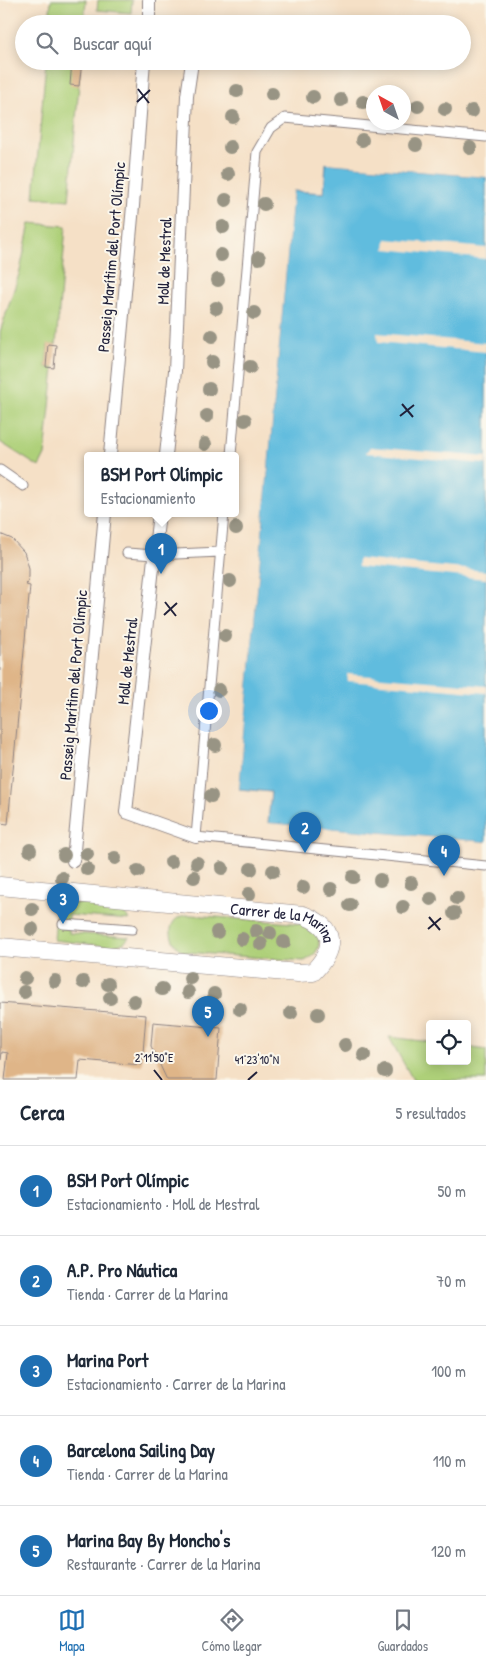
<!DOCTYPE html>
<html lang="es">
<head>
<meta charset="utf-8">
<style>
	:root { --surface:#fff; --page:#f6f6f7; --text:#1f2937; --muted:#747a83; --line:#e0e1e3; --accent:#1f6fb2 }
	body { margin:0; font-family:"Patrick Hand",sans-serif; background:var(--page); color:var(--text) }
	.controls { position:absolute; right:15px; bottom:15px; display:grid; overflow:hidden; border-radius:5px; box-shadow:0 2px 12px #0003 }
	.controls button { width:45px; height:45px; display:grid; place-items:center; padding:0; border:0; border-bottom:1px solid var(--line); background:var(--surface); color:var(--text); font:25px sans-serif }
	.compass { position:absolute; left:366px; top:85px; width:45px; height:45px; border-radius:50%; background:var(--surface); box-shadow:0 2px 12px #0003; rotate:320deg }
	.you { position:absolute; left:208px; top:710px; width:18px; height:18px; margin:-12px; border:4px solid #fff; border-radius:50%; background:#1a73e8; box-shadow:0 0 0 8px #1a73e833 }
	.badge { display:grid; place-items:center; width:32px; height:32px; border-radius:50%; background:var(--accent); color:#fff; font-size:16px; font-weight:700 }
	.pin { position:absolute; translate:-50% -41px; filter:drop-shadow(0 1px 2px #0008) }
	.pin::after { content:''; position:absolute; top:26px; width:18px; height:15px; background:inherit; clip-path:polygon(0 0,100% 0,50% 100%) }
	.popup { position:absolute; left:84px; top:452px; width:155px; height:65px; box-sizing:border-box; display:grid; place-content:center; border-radius:5px; background:var(--surface); filter:drop-shadow(0 1px 4px #0005); font-size:16px; white-space:nowrap; color:var(--muted) }
	.popup b { font-size:19px; color:var(--text) }
	.popup::after { content:''; position:absolute; left:50%; top:100%; margin-left:-10px; border:10px solid transparent; border-top-color:var(--surface) }
	.list { margin:0; padding:0; list-style:none }
	h2 { display:flex; justify-content:space-between; align-items:center; height:65px; margin:0; padding:0 20px; font-size:21px }
	h2 small { font-size:16px; font-weight:400; color:var(--muted) }
	.list li { display:grid; grid-template-columns:32px 1fr auto; gap:15px; align-items:center; box-sizing:border-box; height:90px; padding:0 20px; border-top:1px solid var(--line) }
	.list b { display:block; font-size:19px; white-space:nowrap }
	.list p { margin:0; font-size:16px; white-space:nowrap; color:var(--muted) }
	.list em { font-size:16px; font-style:normal; color:var(--muted) }
	.icon { flex:none; width:28px; height:28px; fill:none; stroke:currentColor; stroke-width:2; stroke-linecap:round; stroke-linejoin:round }
	.map { position:relative; flex:none; width:486px; height:1080px; overflow:hidden }
	.search { position:absolute; background:var(--surface); box-shadow:0 2px 12px #0003; left:15px; right:15px; top:15px; height:55px; display:flex; align-items:center; gap:12px; box-sizing:border-box; padding:0 18px; border-radius:28px; color:var(--muted); font-size:19px }
	.sheet { height:515px; background:var(--surface) }
	nav { display:flex; justify-content:space-around; align-items:center; box-sizing:border-box; height:70px; border-top:1px solid var(--line); background:var(--surface); font-size:14px; color:var(--muted) }
	nav a { display:grid; justify-items:center; gap:2px }
	nav .on { color:var(--accent) }
	.map>svg:first-child { display:block }
	.green { fill:#aed079; stroke:#68795a }
	.water { fill:#60bcde; stroke:#416f8c }
	.pier { fill:#f5e0c6 }
	.building { fill:#dfb588 }
	.lines { fill:none; stroke-linecap:round; stroke-linejoin:round }
	.service-casing { stroke:#8c8180; stroke-width:11 }
	.pedestrian-casing { stroke:#8c8180; stroke-width:14 }
	.minor-casing { stroke:#8c8180; stroke-width:19 }
	.service { stroke:#fff; stroke-width:9 }
	.pedestrian { stroke:#fff; stroke-width:12 }
	.minor { stroke:#fff; stroke-width:18 }
	.tree { fill:#989484 }
	.ticks { fill:none; stroke:#22223b; stroke-width:2 }
	.labels { text-anchor:middle; stroke-width:4; stroke-linejoin:round; paint-order:stroke }
	.street-label { font-size:16px; fill:#22223b; stroke:#fbf7ec }
	.ticks-label { font-size:12px; text-anchor:middle; fill:#22223b; stroke:#fbf7ec; stroke-width:4; stroke-linejoin:round; paint-order:stroke }
</style>
</head>
<body>
<div class="map">
<svg width="486" height="1080" viewBox="0 0 486 1080">
	<rect width="100%" height="100%" fill="#fbf7ec"/>
	<filter id="ink" filterUnits="userSpaceOnUse"><feTurbulence type="fractalNoise" baseFrequency=".02" numOctaves="2"/><feDisplacementMap in="SourceGraphic" scale="10" xChannelSelector="R" yChannelSelector="G"/><feConvolveMatrix kernelMatrix="1 2 1 2 8 2 1 2 1" color-interpolation-filters="sRGB"/></filter>
	<filter id="wash" filterUnits="userSpaceOnUse"><feTurbulence type="fractalNoise" baseFrequency=".0096" numOctaves="4" result="noise"/><feDisplacementMap in="SourceGraphic" scale="20" xChannelSelector="R" yChannelSelector="G"/><feGaussianBlur stdDeviation="1.12" result="paint"/><feColorMatrix in="noise" values="0 0 0 0 0 0 0 0 0 0 0 0 0 0 0 0 0 1.4 0 .05"/><feComposite in="paint" operator="in"/></filter>
	<g filter="url(#wash)">
		<rect width="100%" height="100%" fill="#f5e0c6"/>
		<path class="green" d="M51,0h35l-2,24h-35z
			M98,0h34l-1,13 -34,-3z
			M46,61h35l-12,139 -35,-3z
			M30,223l36,3 -10,119h-8l-2,22 8,1 -9,87 -6,12 -39,-25v-110l20,-61z
			M57,904c20,0 63,-6 72,16l-60,-5v18l60,4 -4,5 -11,5 -60,-7z
			M191,915l113,9c20,8 20,29 0,37l-119,-9c-15,-5 -21,-30 -3,-36 3,-1 6,-1 9,-1z
			M389,1037l41,5v19h37v-14l19,3v30h-73z"/>
		<path class="water" d="M326,163l160,14v665l-218,-19 3,-31 -32,-3 54,-598 31,2z"/>
		<path class="pier" d="M327,160l159,15v2l-160,-14z
			M290,191h3l-54,598 -3,-1z
			M386,239l100,9v11l-101,-10z
			M377,333l109,10v9l-108,-10z
			M370,447l116,10v7l-120,-11z
			M358,559l128,12v8l-128,-12z
			M347,674l139,12v7l-138,-12z
			M268,823l218,19v2l-218,-19z"/>
		<g id="blocks">
			<path class="building" d="M72,61l10,1 -3,24 -9,-1z
				M48,344l8,1 -2,23 -8,-1z
				M0,534l12,5 12,13 5,16v9l-3,8 4,1 -22,238 -8,-1z
				M0,1003l146,12 -4,50 -62,-5 -2,20h-73l3,-27 -6,-1 -1,8h-1z
				M153,1022l68,6 -4,52h-50l-16,-34z"/>
		</g>
	</g>
	<g filter="url(#ink)">
		<use href="#blocks" fill-opacity="0" stroke="#8c8180" stroke-width="1"/>
		<g class="lines">
			<g class="service-casing">
				<path id="service" d="M231,455l26,-303 14,-24 14,-10 201,19
					M0,470l23,16
					M224,513l-28,324 290,29
					M127,553l27,2 66,-3
					M63,924l69,5"/>
			</g>
			<g class="pedestrian-casing">
				<path id="pedestrian" d="M149,24v-24
					M110,455l23,-249 11,-145
					M166,455l9,-84 12,-275 4,-27
					M159,513l-33,299 70,25
					M73,861l32,-348"/>
			</g>
			<g class="minor-casing">
				<g id="minor">
					<path id="s1" d="M0,886l303,29c33,12 33,33 10,57l-15,1 -298,-26"/>
				</g>
			</g>
			<use href="#service" class="service"/>
			<use href="#pedestrian" class="pedestrian"/>
			<use href="#minor" class="minor"/>
		</g>
		<g class="tree">
			<circle cx="237" cy="91" r="7"/>
			<circle cx="272" cy="94" r="7"/>
			<circle cx="313" cy="97" r="7"/>
			<circle cx="341" cy="100" r="7"/>
			<circle cx="363" cy="102" r="7"/>
			<circle cx="418" cy="106" r="7"/>
			<circle cx="445" cy="109" r="7"/>
			<circle cx="472" cy="111" r="7"/>
			<circle cx="233" cy="117" r="7"/>
			<circle cx="362" cy="140" r="7"/>
			<circle cx="416" cy="145" r="7"/>
			<circle cx="230" cy="147" r="7"/>
			<circle cx="470" cy="148" r="7"/>
			<circle cx="228" cy="174" r="7"/>
			<circle cx="226" cy="200" r="7"/>
			<circle cx="264" cy="204" r="7"/>
			<circle cx="223" cy="227" r="7"/>
			<circle cx="221" cy="255" r="7"/>
			<circle cx="259" cy="258" r="7"/>
			<circle cx="218" cy="280" r="7"/>
			<circle cx="216" cy="308" r="7"/>
			<circle cx="254" cy="313" r="7"/>
			<circle cx="212" cy="336" r="7"/>
			<circle cx="212" cy="362" r="7"/>
			<circle cx="250" cy="367" r="7"/>
			<circle cx="209" cy="389" r="7"/>
			<circle cx="207" cy="416" r="7"/>
			<circle cx="245" cy="420" r="7"/>
			<circle cx="205" cy="444" r="7"/>
			<circle cx="236" cy="528" r="7"/>
			<circle cx="230" cy="581" r="7"/>
			<circle cx="225" cy="636" r="7"/>
			<circle cx="219" cy="690" r="7"/>
			<circle cx="215" cy="745" r="7"/>
			<circle cx="211" cy="796" r="7"/>
			<circle cx="30" cy="850" r="7"/>
			<circle cx="87" cy="854" r="7"/>
			<circle cx="64" cy="855" r="7"/>
			<circle cx="115" cy="858" r="7"/>
			<circle cx="171" cy="862" r="7"/>
			<circle cx="197" cy="863" r="7"/>
			<circle cx="222" cy="868" r="7"/>
			<circle cx="87" cy="869" r="7"/>
			<circle cx="251" cy="869" r="7"/>
			<circle cx="138" cy="871" r="7"/>
			<circle cx="273" cy="871" r="7"/>
			<circle cx="194" cy="877" r="7"/>
			<circle cx="353" cy="877" r="7"/>
			<circle cx="62" cy="878" r="7"/>
			<circle cx="380" cy="880" r="7"/>
			<circle cx="411" cy="883" r="7"/>
			<circle cx="303" cy="887" r="7"/>
			<circle cx="331" cy="889" r="7"/>
			<circle cx="249" cy="894" r="7"/>
			<circle cx="457" cy="898" r="7"/>
			<circle cx="431" cy="899" r="7"/>
			<circle cx="350" cy="905" r="7"/>
			<circle cx="403" cy="907" r="7"/>
			<circle cx="32" cy="909" r="7"/>
			<circle cx="454" cy="913" r="7"/>
			<circle cx="32" cy="929" r="7"/>
			<circle cx="256" cy="931" r="7"/>
			<circle cx="217" cy="932" r="7"/>
			<circle cx="270" cy="933" r="7"/>
			<circle cx="242" cy="939" r="7"/>
			<circle cx="284" cy="942" r="7"/>
			<circle cx="261" cy="944" r="7"/>
			<circle cx="25" cy="978" r="7"/>
			<circle cx="190" cy="978" r="7"/>
			<circle cx="55" cy="981" r="7"/>
			<circle cx="83" cy="982" r="7"/>
			<circle cx="108" cy="984" r="7"/>
			<circle cx="162" cy="989" r="7"/>
			<circle cx="24" cy="992" r="7"/>
			<circle cx="188" cy="992" r="7"/>
			<circle cx="214" cy="994" r="7"/>
			<circle cx="110" cy="998" r="7"/>
			<circle cx="134" cy="1001" r="7"/>
			<circle cx="240" cy="1009" r="7"/>
			<circle cx="291" cy="1013" r="7"/>
			<circle cx="318" cy="1014" r="7"/>
			<circle cx="345" cy="1045" r="7"/>
			<circle cx="364" cy="1055" r="7"/>
			<circle cx="385" cy="1071" r="7"/>
		</g>
	</g>
	<path class="ticks" d="M138,89l11,14M137,102l13,-12M402,404l11,13M400,416l14,-11M165,602l11,14M164,615l13,-12M429,917l11,13M428,929l13,-11M154,1070l8,10M248,1080l9,-8"/>
	<g class="labels">
		<g class="street-label">
			<text transform="translate(111 257) rotate(-85)" y="6">Passeig Marítim del Port Olímpic</text>
			<text transform="translate(164 261) rotate(-88)" y="6">Moll de Mestral</text>
			<text transform="translate(127 661) rotate(-84)" y="6">Moll de Mestral</text>
			<text transform="translate(73 685) rotate(-85)" y="6">Passeig Marítim del Port Olímpic</text>
			<text dy="6" stroke="none"><textPath href="#s1" startOffset="288">Carrer de la Marina</textPath></text>
		</g>
	</g>
	<g class="ticks-label">
		<text x="154" y="1062">2°11'50"E</text>
		<text x="257" y="1064">41°23'10"N</text>
	</g>
</svg>
<div class="controls">
<button><svg class="icon" aria-label="locate" viewBox="0 0 24 24"><circle cx="12" cy="12" r="6"/><path d="M12 2v4M12 18v4M2 12h4M18 12h4"/></svg></button>
</div>
<svg class="compass" viewBox="-18 -18 36 36"><path d="M0-13l5 13h-10z" fill="#e53935"/><path d="M0 13l5-13h-10z" fill="#747a83"/></svg>
<div class="you"></div>
<div class="pin badge" style="left:161px;top:574px">1</div>
<div class="popup"><b>BSM Port Olímpic</b>Estacionamiento</div>
<div class="pin badge" style="left:305px;top:853px">2</div>
<div class="pin badge" style="left:63px;top:924px">3</div>
<div class="pin badge" style="left:444px;top:876px">4</div>
<div class="pin badge" style="left:208px;top:1037px">5</div>
<div class="search"><svg class="icon" aria-label="search" viewBox="0 0 24 24"><circle cx="10" cy="10" r="6"/><path d="M15 15l6 6"/></svg>Buscar aquí</div>
</div>
<section class="sheet">
<h2>Cerca<small>5 resultados</small></h2>
<ul class="list">
<li><span class="badge">1</span><div><b>BSM Port Olímpic</b><p>Estacionamiento · Moll de Mestral</p></div><em>50 m</em></li>
<li><span class="badge">2</span><div><b>A.P. Pro Náutica</b><p>Tienda · Carrer de la Marina</p></div><em>70 m</em></li>
<li><span class="badge">3</span><div><b>Marina Port</b><p>Estacionamiento · Carrer de la Marina</p></div><em>100 m</em></li>
<li><span class="badge">4</span><div><b>Barcelona Sailing Day</b><p>Tienda · Carrer de la Marina</p></div><em>110 m</em></li>
<li><span class="badge">5</span><div><b>Marina Bay By Moncho's</b><p>Restaurante · Carrer de la Marina</p></div><em>120 m</em></li>
</ul>
</section>
<nav>
<a class="on"><svg class="icon" aria-label="map" viewBox="0 0 24 24"><path d="M3 6l6-2 6 2 6-2v14l-6 2-6-2-6 2zM9 4v14M15 6v14"/></svg>Mapa</a>
<a><svg class="icon" aria-label="directions" viewBox="0 0 24 24"><path d="M12 3l9 9-9 9-9-9zM9 14v-3h6M13 9l2 2-2 2"/></svg>Cómo llegar</a>
<a><svg class="icon" aria-label="saved" viewBox="0 0 24 24"><path d="M7 4h10v16l-5-4-5 4z"/></svg>Guardados</a>
</nav>
</body>
</html>
